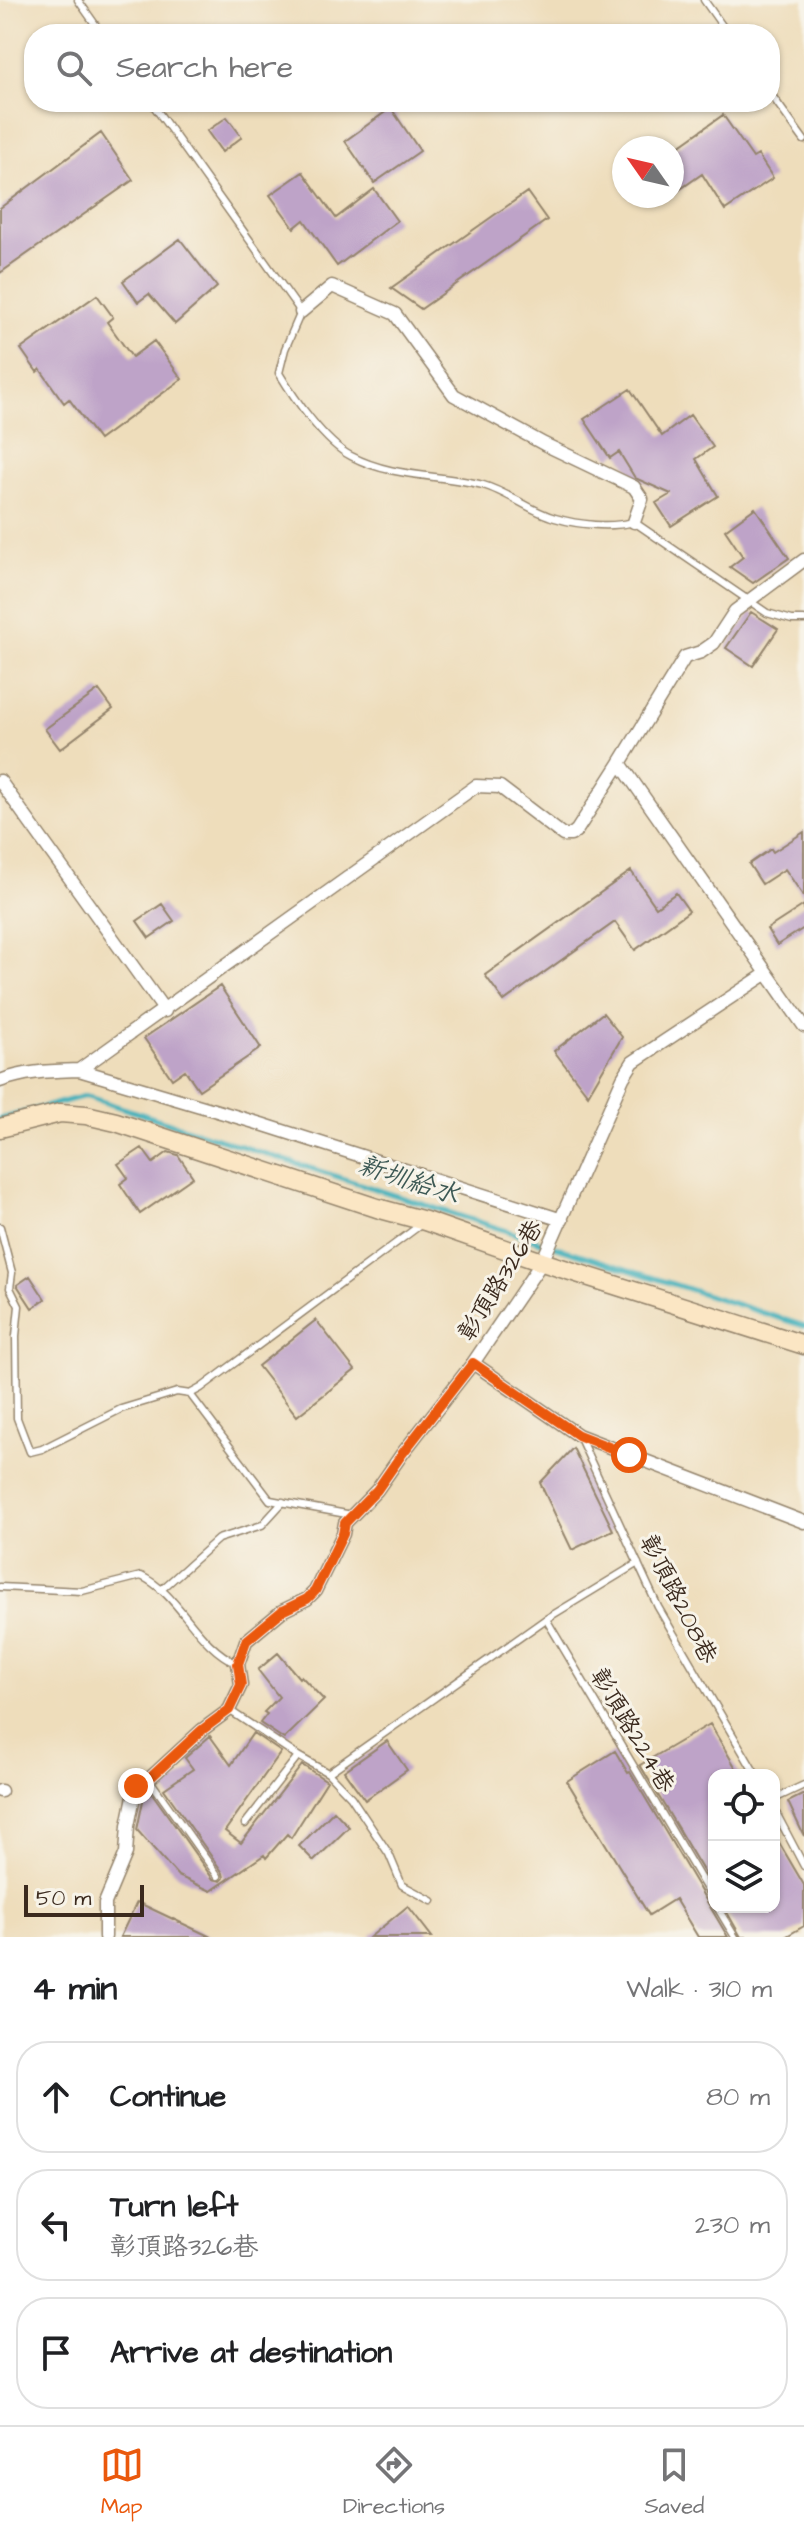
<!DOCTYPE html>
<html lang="en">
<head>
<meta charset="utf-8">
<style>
	:root { --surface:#fff; --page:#f6f6f6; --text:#202124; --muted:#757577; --line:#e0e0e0; --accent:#ea580c }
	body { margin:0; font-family:"Architects Daughter","LXGW WenKai TC",sans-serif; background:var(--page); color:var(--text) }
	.controls { position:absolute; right:24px; bottom:24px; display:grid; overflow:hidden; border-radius:16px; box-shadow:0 2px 6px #0004 }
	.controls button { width:72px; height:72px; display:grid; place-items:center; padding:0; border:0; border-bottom:2px solid var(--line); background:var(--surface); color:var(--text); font:40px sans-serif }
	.compass { position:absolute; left:612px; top:136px; width:72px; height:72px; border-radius:50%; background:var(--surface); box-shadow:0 2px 6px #0004; rotate:304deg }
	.scale { position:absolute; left:24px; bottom:20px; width:120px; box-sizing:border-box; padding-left:8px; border:4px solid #3b2a1e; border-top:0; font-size:22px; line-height:28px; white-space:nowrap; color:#3b2a1e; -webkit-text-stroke:6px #f7f3e8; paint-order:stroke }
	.stop { position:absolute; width:24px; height:24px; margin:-18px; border:6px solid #ea580c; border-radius:50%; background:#fff }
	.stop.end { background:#ea580c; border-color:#fff; box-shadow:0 2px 8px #0008 }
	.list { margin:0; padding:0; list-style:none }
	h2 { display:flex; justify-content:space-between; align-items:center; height:104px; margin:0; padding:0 32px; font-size:34px }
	h2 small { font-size:26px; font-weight:400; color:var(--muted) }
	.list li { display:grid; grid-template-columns:52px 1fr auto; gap:24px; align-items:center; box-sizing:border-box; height:112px; margin:0 16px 16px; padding:0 16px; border:2px solid var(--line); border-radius:32px }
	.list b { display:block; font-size:30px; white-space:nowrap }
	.list p { margin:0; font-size:26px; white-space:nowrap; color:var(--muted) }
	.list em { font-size:26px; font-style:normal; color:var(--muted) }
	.icon { flex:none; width:44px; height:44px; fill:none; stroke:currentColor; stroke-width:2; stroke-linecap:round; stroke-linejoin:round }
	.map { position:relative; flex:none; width:804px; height:1937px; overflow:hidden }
	.search { position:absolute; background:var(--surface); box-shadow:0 2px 6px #0004; left:24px; right:24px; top:24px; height:88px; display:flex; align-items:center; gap:20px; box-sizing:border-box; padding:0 28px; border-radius:32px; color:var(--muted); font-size:30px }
	.sheet { height:488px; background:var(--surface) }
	nav { display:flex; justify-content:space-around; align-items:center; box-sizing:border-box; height:112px; border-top:2px solid var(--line); background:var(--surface); font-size:22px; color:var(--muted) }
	nav a { display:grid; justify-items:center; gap:4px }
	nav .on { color:var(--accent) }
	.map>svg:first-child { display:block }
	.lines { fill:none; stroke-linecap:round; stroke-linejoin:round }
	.stream { stroke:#42b1bb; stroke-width:5 }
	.building { fill:#bea3c8 }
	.lane-casing { stroke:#94846c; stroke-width:9 }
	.street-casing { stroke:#94846c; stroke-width:15 }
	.secondary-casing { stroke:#94846c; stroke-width:21 }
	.lane { stroke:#fff; stroke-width:6 }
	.street { stroke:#fff; stroke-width:12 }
	.secondary { stroke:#fbe6c4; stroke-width:18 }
	.route { stroke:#ea580c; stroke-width:10 }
	.labels { text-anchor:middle; stroke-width:6; stroke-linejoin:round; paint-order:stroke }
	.street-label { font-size:24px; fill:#3b2a1e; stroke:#f7f3e8 }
	.water-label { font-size:26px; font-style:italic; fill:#3d5955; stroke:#f7f3e8 }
</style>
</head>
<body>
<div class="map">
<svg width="804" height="1937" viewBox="0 0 804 1937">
	<rect width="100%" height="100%" fill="#f7f3e8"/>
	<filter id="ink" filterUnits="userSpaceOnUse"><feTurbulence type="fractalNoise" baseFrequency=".0125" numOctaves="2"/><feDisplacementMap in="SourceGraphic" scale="16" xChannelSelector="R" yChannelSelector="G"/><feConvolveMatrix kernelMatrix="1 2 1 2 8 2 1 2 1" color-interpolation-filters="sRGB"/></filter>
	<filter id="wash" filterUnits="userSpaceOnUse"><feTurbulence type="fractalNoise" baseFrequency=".006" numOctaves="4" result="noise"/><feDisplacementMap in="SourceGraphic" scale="32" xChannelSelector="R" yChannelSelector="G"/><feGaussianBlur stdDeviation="1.8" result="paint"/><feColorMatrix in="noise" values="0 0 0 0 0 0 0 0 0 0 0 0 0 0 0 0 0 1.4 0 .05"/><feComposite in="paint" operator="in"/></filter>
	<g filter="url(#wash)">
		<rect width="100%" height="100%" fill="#edb"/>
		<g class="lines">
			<path class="stream" d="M0,1119l85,-23 719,230"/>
		</g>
		<g id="blocks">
			<path class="building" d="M391,108l29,43 -46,32 -29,-42z
				M723,115l30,43 5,-3 15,23 -48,32 -23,-36 -30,21v-44z
				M227,117l15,20 -20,15 -15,-21z
				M101,133l32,47 -133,93v-65z
				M303,172l33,46 38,-29 23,32 -60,45 -33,-46 -10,8 -24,-33z
				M527,192l20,28 -126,89 -30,-21z
				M180,239l37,48 -42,37 -26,-30 -11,8 -15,-21z
				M97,295l16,22 -6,5 25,35 22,-16 28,38 -83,61 -30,-41 -5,4 -24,-34 -3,3 -16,-23z
				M630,389l32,47 28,-21 23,32 -17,12 22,37 -47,30 -15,-23 15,-9 -36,-16 -16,-26 -9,6 -26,-39z
				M755,508l34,50 -36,25 -23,-16 13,-10 -18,-27z
				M751,612l27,17 -25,37 -27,-18z
				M99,690l14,19 -53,40 -15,-20z
				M804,832v65l-19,-28 -23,15 -13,-20 22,-15 2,3z
				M631,871l25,36 20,-14 13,18 -54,39 -20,-28 -111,79 -19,-26z
				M162,904l12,17 -25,17 -12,-17z
				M804,905v23l-27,17 -10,-16z
				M220,986l41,62 -62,42 -14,-20 -13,9 -28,-41z
				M603,1013l19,24 -34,58 -34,-44z
				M142,1148l11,15 15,-11 10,3 15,22 -53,37 -20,-30 8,-6 -10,-14z
				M30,1276l15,23 -13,9 -15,-23z
				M316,1320l39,50 -58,46 -39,-50z
				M573,1448l40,82 -41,20 -32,-67z
				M278,1653l21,25 2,-2 23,24 -40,39 -24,-16 7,-9 -3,-2 15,-15 -21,-27z
				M710,1724l30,51h-26v114l-74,-124z
				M253,1733l28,19 -56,79 16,12 61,-78 25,16 -36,57 -4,-4 -21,24 -2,-3 -53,36 -33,-15 -41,-46 8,-39 4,-2 5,7 59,83 8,2 3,-3 -1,-5 -59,-84 29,-20 -8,-11 25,-22 21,29z
				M387,1741l20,29 -42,30 -21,-29z
				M615,1751l13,22 2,-1 98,165h-30l-23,-38 -26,16 -82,-134z
				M804,1794v42l-16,-34z
				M334,1811l15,16 -35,34 -15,-15z
				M774,1834l30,51v41l-19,11h-44l-17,-30h50z
				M137,1902l74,35h-91z
				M408,1906l24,31h-62z"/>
		</g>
	</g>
	<g filter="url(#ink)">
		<use href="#blocks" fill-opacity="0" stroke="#94846c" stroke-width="2"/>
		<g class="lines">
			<g class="lane-casing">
				<path id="lane" d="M78,0l24,34
					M704,0l24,34
					M770,93l34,47
					M151,102l150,210 -16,37 -6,24c15,25 46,70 72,83 41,22 88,18 132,29 25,7 47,26 72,33 24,7 55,10 79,4l133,91 25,7h12
					M0,1227l12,46 -2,15 9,18 -3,30 1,82 13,34 12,-3 79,-40 56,-17 13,2 11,-6 222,-165
					M190,1394l80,106 82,15
					M580,1438l78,169 98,168
					M0,1587l82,4 59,-15c39,18 54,69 97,88
					M161,1590l57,-51 44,-14 21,-23
					M546,1619l168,282
					M229,1710l69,46 30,17 23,24 38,57 13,31 30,16
					M328,1773l218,-154 92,-56
					M149,1779l69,97
					M774,1799l30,-14
					M774,1809l30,57
					M245,1824l53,-68
					M717,1907l18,30"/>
			</g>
			<g class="street-casing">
				<path id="street" d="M301,312l31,-26 63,28 59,81 90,49 90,43 8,12 -8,23
					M804,560l-69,51 -21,32 -13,9 -16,5 -65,106 184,263
					M0,781l165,230
					M79,1070l182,54 301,96
					M0,1081c26,-10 52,-10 79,-11l397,-284 24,1 63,48h8l6,-5 43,-67
					M473,1363l105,72 226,87
					M0,1791h1
					M105,1937v-34l21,-50 2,-27 8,-40 13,-7 53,-49 27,-20 12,-25 -3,-21 8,-23 36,-30 25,-12 8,-8 28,-57 2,-11 32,-33 25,-36 71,-91 69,-101 81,-184 10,-16 133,-88"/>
			</g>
			<g class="secondary-casing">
				<path id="secondary" d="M0,1128l60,-15 26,2 30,7 261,86 48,13 117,41 262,83"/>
			</g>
			<use href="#lane" class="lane"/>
			<use href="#street" class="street"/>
			<use href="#secondary" class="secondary"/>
		</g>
	</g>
	<g class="lines" filter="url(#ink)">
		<path class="route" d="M136,1786l13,-7 53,-49 27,-20 12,-25 -3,-21 8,-23 36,-30 25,-12 8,-8 28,-57 2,-11 32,-33 25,-36 71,-91 105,72 51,20"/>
	</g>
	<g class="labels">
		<g class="street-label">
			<text transform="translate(500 1280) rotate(-58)" y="8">彰頂路326巷</text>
			<text transform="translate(679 1599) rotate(63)" y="8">彰頂路208巷</text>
			<text transform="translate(633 1730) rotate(59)" y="8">彰頂路224巷</text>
		</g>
		<g class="water-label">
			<text transform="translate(409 1179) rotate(18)" y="9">新圳給水</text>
		</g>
	</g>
</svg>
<div class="controls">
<button><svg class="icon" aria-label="locate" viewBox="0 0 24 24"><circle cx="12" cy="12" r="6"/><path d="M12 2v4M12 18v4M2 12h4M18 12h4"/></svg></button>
<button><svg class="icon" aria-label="layers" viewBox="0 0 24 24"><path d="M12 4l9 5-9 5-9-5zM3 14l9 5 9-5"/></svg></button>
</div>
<svg class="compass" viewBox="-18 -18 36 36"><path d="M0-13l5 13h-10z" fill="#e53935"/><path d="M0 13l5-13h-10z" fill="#757577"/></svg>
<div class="scale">50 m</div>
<div class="stop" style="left:629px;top:1455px"></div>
<div class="stop end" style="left:136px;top:1786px"></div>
<div class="search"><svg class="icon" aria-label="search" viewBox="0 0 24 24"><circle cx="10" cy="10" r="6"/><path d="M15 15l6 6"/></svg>Search here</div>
</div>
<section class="sheet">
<h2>4 min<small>Walk · 310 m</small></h2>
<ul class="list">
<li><svg class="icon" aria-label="ahead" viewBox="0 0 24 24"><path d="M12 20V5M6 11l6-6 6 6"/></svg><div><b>Continue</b></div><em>80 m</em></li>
<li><svg class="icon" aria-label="left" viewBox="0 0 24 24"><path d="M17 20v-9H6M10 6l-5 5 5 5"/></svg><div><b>Turn left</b><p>彰頂路326巷</p></div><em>230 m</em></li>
<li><svg class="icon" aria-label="arrive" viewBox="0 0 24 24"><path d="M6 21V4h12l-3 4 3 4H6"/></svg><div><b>Arrive at destination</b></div></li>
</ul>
</section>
<nav>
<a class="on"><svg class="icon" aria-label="map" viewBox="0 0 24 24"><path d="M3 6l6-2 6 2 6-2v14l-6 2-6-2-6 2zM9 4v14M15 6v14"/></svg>Map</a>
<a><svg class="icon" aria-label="directions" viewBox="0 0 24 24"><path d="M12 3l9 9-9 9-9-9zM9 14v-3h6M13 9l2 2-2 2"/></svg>Directions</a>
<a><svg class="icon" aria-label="saved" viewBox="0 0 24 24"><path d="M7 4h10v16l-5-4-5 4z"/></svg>Saved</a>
</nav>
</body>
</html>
